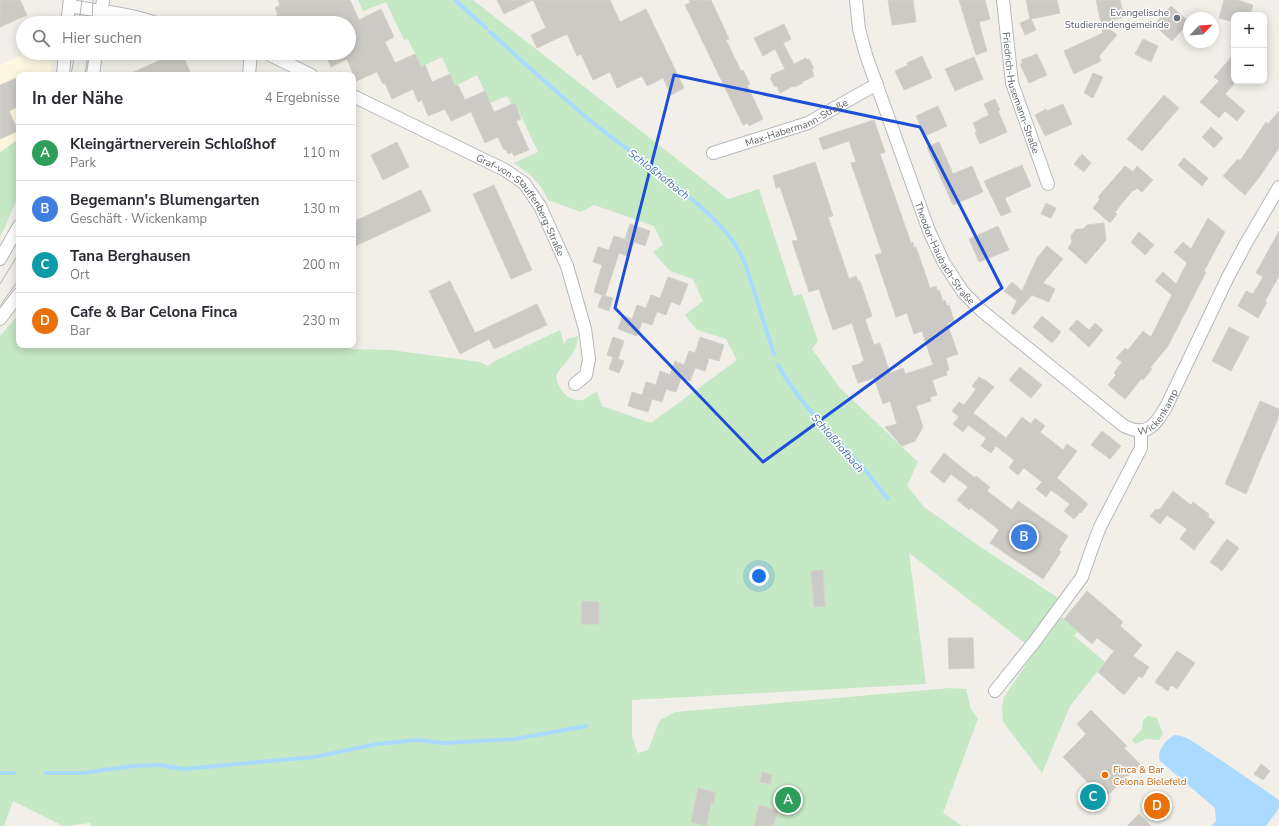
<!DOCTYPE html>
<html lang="de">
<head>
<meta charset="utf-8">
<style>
	:root { --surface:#fff; --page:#f2f2f3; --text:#2b2b33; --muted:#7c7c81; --line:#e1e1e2; --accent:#ea4335 }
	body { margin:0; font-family:"Nunito Sans",sans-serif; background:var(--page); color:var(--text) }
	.controls { position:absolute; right:12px; top:12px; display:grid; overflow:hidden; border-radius:8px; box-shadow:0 2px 10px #0003 }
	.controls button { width:36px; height:36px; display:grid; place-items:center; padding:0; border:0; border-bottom:1px solid var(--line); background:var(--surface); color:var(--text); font:20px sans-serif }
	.compass { position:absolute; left:1183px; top:12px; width:36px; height:36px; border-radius:50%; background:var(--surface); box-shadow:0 2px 10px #0003; rotate:65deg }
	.you { position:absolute; left:759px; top:576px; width:14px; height:14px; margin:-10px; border:3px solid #fff; border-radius:50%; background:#1a73e8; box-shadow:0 0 0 6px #1a73e833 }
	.badge { display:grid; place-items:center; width:26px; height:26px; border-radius:50%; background:var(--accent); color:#fff; font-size:13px; font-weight:700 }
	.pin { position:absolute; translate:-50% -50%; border:2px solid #fff; box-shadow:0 1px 4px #0006 }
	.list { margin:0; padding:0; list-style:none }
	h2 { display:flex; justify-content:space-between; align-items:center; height:52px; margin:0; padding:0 16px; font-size:17px }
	h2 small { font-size:13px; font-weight:400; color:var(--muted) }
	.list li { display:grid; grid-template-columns:26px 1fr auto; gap:12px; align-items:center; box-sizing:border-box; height:56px; padding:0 16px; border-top:1px solid var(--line) }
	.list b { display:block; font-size:15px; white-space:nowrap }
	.list p { margin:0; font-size:13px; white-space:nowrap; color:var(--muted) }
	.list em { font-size:13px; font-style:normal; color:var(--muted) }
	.icon { flex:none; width:22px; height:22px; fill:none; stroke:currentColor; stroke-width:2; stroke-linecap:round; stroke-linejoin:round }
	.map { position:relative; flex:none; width:1279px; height:826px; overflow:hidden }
	.search { position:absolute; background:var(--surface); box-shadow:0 2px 10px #0003; left:16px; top:16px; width:340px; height:44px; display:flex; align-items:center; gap:10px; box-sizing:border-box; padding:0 14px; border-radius:22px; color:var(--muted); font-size:15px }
	.panel { position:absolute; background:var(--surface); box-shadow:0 2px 10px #0003; left:16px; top:72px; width:340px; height:276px; border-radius:8px }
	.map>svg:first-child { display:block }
	.commercial { fill:#fef7e0 }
	.green { fill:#c5e8c5 }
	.water { fill:#aadaff }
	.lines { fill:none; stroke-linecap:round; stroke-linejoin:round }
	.stream { stroke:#aadaff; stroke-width:4 }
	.building { fill:#cccac5; stroke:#d6d1c6 }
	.street-casing { stroke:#b5b8bc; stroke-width:14 }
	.street { stroke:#fff; stroke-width:12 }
	.tram { stroke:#b6b7b8; stroke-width:1 }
	.marked { fill:none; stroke:#1d4ed8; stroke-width:3; stroke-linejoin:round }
	.worship-dot { fill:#6b7280; stroke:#fff; stroke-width:1.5 }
	.food-dot { fill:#e8710a; stroke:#fff; stroke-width:1.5 }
	.labels { text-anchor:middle; stroke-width:3; stroke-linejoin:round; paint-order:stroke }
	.worship-label { font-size:10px; fill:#5b616d; stroke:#fff; text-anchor:end }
	.street-label { font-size:10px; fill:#5f6368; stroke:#fff }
	.food-label { font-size:10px; fill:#c56008; stroke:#fff; text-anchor:start }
	.water-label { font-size:11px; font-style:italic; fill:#4174aa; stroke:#fff }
</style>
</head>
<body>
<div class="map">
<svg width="1279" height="826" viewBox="0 0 1279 826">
	<rect width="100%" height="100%" fill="#f1efe8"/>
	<path class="commercial" d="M26,53h26l-2,22h-31v64l-19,13v-87z"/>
	<path class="green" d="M358,0h115l255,199 31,-10 35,107 8,-2 16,47 -6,8 28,39 78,74 -11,24 17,21 58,41 78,51 -34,45 -117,-91 17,131 -294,16v37l6,16 10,-3 12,-30 15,-8 275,-24 16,1 5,20 7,10 -35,94 19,13h-871l-1,-3 -27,3 -50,-25 -9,25h-4v-490l19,-22v31h322l10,4 40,1 89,12 8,4 5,-4 67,-32 4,14 3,-5 11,-3c0,13 -8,21 -15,30 -2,2 -5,5 -6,8 -2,6 3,15 7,19 4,5 11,8 17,7 7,-1 10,-7 16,-8l5,14 49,17 86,-63 -11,-21 -29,-9 -12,-15 18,-14 -10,-22 -23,-8 -17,-19 10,-7 -9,-19 -60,-21 -13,7 -33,-12c-7,-17 -19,-27 -34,-37l24,-11 -23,-49 -4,1 -4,-8 -17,7 -13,-28 -22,11 -13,-29 -21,10 -13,-28 -4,1 -18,-38 -23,9z
		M19,139v55l-14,33 -5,9v-84z
		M1062,617l16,14 -4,5 31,26 -35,44 -28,67 -39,-51 -1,-14 2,-11 39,-58z
		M1148,716l9,2 6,16 -4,6 -13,-1 -11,5 -3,-4 10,-11 1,-9z"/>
	<path class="water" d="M1174,735c13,0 25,11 36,18 23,15 46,31 69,47v8l-13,18h-54l4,-5 -1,-13 -55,-47c-4,-10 6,-21 14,-26z"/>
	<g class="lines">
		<path class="stream" d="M455,0l31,28
			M490,32c35,32 70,64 107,94 31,25 66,47 96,74 21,18 41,37 52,63l29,91
			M778,365c22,40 55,69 85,103 9,10 17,21 25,31
			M0,773h14
			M45,773h38l50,-7 26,-1 25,4 130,-12 63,-13 40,-4 26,3 72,-4 71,-13"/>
	</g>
	<path class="building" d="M0,0h20l7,15 -27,12z
		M278,0h72l9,20 22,-11 13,28 -9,5 10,21 20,-9 6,13 4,-2 7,17 18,-8 5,12 3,-1 7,15 20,-9 9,21 21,-9 6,16 -5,2 13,29 -15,6 -2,-4 -4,2 -2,-5 -2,1 -6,-13 -13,6 -14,-31 -20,9 -6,-12 -17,7 -6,-16 -4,2 -5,-13 -21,10 -7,-16 -2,1 -6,-12 -21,9 -9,-22 -16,8 -6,-14h24v-30h-90l19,-8 -3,-7 5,-3z
		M497,0h113l10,22 26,-13 38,79 -13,7 -8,-17 -16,8 -5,-10 -25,12 -7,-16 -17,8 -12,-26 -4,2 -10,-22 -30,14 -6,-13 15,-7 -13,-28 -29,14z
		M689,0h22l18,39 -3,1 15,31 2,-1 7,14 -3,1 16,34 -14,7 -1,-3 -5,2 -58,-120 5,-2z
		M888,0h25l3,22 -24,3z
		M959,0h26l5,19 -11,3 8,29 -11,4z
		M1026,0h31l3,13 -29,6 5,11 -11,5 -5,-12 10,-4z
		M1096,0h24l4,17 -22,6 15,12 -18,21 2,5 -27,13 -10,-23 39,-18z
		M1224,0h13l16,5 -3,10h-16v7l-15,-4z
		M1171,6l18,16 -17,19 -18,-16z
		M784,24l7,15 -8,4 11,21 12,-6 1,2 2,-1 5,9 -2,1 2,7 -12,6 1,1 -9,4 -1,-1 -13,7 -3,-7 -2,1 -5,-9 2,-1 -1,-2 14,-6 -10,-20 -12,7 -9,-18z
		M1143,39l15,7 -7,16 -16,-8z
		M176,53h6l8,19 -7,3h-56z
		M1037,54l10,21 -18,8 -9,-19 3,-1 -2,-3z
		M1234,54v30l-9,10 20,17 -8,10 -12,-10 -6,7 -19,-16 19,-21 -5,-4z
		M922,56l10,22 -28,12 -9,-19 13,-6 -1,-2z
		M974,57l9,22 -28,12 -10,-22z
		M1093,73l10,4 -10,21 -9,-5z
		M19,77v29l-10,5 9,20 -18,8v-54z
		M1164,95l15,13 -37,43 -15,-12z
		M995,99l5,11 -2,1 9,21 -27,12 -5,-11 2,-1 -4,-9 16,-8 -5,-11z
		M1063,104l9,20 -27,12 -10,-21 11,-6 1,2z
		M938,106l9,20 -22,10 -9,-20z
		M1279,111v37l-21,31 -13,16 -22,-19 15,-17 2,2 26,-39 2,2z
		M874,120l11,32 -5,2 31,89 2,-1 1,6 2,-1 14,41 6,-2 1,5 2,-1 4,11 2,-1 2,6 2,-1 5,16 -7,2 11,31 -12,4 3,12 -3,1 1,4 -15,5 5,15 -7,2 1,4 -15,5 7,21 -8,14 -13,5 -17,-19 12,-3 -7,-23 -7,3 -9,-26 -16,5 -6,-17 10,-3 -1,-1 3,-1 -12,-38 -19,7 -14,-41 -10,3 -17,-51 6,-1 -18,-53 -4,1 -3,-12 42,-14 18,54 -5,1 21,62 7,-3 2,5h2l12,35 -7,3 9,26 6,-2 10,30 13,-5 2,6 28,-9 -11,-34 -8,3 -7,-21 -11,4 -21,-62 7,-2 -31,-90 5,-1 -7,-21 -26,9 -4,-12z
		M1211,127l12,11 -9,10 -12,-11z
		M397,142l12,25 -26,13 -12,-25z
		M939,142l14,32 19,-8 11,26 -30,13 -26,-58z
		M1082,154l9,9 -7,9 -10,-8z
		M1184,158l24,20 -6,8 -24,-21z
		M1022,165l9,21 -26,12 6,14 -10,4 -17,-35z
		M1125,166l8,6 4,-6 16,14 -11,12 -5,-4 -3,3 -1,-1 -18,22 2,2 -7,9 -17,-15 7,-9 -2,-2z
		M494,185l38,85 -21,9 -38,-85z
		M421,190l10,21 -78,36v-25z
		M1046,203l10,5 -5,10 -10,-4z
		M1208,218l17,14 -21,39 2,1 -38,74 -18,22 2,1 -9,11 -1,-2 -17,21 -17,-14 8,-10 -2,-2 8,-11 -6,-4 9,-10 3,2 15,-19 8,6 21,-42 -17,-14 8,-9 13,12 11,-21 -13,-11 9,-10 8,7z
		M1104,223l2,17 -20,24 -18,-16 4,-6 -1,-6 5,-7h7l4,-4z
		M630,224l20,7 -5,15 -11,-4 -5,15 -10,-4 -14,43 -3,-1 11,3 -4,13 -11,-4 4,-12 -8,-3 8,-27 -9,-3 5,-15 11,3 5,-14 20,6 -9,-3z
		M998,226l11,24 -30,12 -10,-23z
		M1279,231v45l-14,25 2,1 -9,16 -20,-12 8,-15 7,3 10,-17 -7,-4z
		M1139,232l15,13 -9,10 -14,-13z
		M1047,246l16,13 -20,24 12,6 -6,13 -17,-7 -18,20 -3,-2 6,-12 -13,-10 8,-9 10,9 15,-33z
		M668,277l20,7 -8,21 -9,-3 -5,13 -9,-3 -5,13 -10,-3 -5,14 -19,-7 5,-14 9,4 5,-14 9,3 5,-13 9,3z
		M450,281l25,52 62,-29 10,21 -53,24 -5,-10 -29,15 -31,-63z
		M1042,316l19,16 -9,11 -19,-16z
		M1077,320l12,10 6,-7 8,7 -14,17 -20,-18z
		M1229,327l20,10 -18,34 -19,-10z
		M613,337l11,4 -6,18 6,2 -5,12 -10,-4 4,-12 -6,-2z
		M700,337l24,8 -5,16 -10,-3 -4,13 -10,-3 -5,13 -9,-3 -5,14 -10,-3 -4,13 -10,-3 -4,13 -20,-6 4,-14 10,3 4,-13 10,3 4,-14 10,4 5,-14 9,4 5,-14 6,2z
		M1020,367l22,18 -11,13 -22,-18z
		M979,377l5,3v-1l10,8 -21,26 4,3 29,22 16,-21 9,7 4,-6 10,8 -5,6 23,18 4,-6 10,7 -20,27 31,26 -7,9 -1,-1 -6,7 -10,-8 6,-7 -19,-14 -5,7 -10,-8 6,-7 -18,-14 -6,7 -9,-7 5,-8 -18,-14 -5,7 -10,-7 5,-8 -18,-13 -5,7 -10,-8 6,-7 -7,-6 7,-9 5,3 12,-16 -4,-3z
		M1260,401l19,8v7l-33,78 -21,-10z
		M1102,431l19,15 -11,13 -19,-14z
		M944,453l31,25 1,-2 14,11 -3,4 25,19 6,-9 50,35 -9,14 2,2 -18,27 -53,-36 9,-13 -28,-22 -2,2 -12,-10 11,-13 -17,-13 -7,9 -14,-11z
		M1173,491l18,14 2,-3 16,12 -1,3 7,5 -21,28 -14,-11 7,-10 -20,-14 -7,9 -10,-8 5,-6 5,-1z
		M1227,539l12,9 -17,23 -12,-9z
		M823,570l2,36 -11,1 -3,-36z
		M1087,591l36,31 -3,4 22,19 -9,11 16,11 -7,11 -3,-2 -15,19 -26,-23 16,-21 -17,-13 -5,6 -28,-25z
		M582,601l17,1v22h-18z
		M948,638h25l1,30 -25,1z
		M1177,651l18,12 -18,26 -6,-4 -3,6 -13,-9z
		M1091,710l36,36 -3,2 16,16 -36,35 -41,-42 23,-23 -9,-10z
		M1261,764l9,7 -7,9 -9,-6z
		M762,772l10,3 -2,9 -10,-2z
		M698,788l18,5 -3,11 -2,-1 -5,23 -15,-4z
		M759,805l19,6 -5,15h-19z
		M1139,814l12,12h-24z"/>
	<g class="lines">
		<g class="street-casing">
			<g id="street">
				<path id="s1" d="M856,0l3,29 7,26 63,176 15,32 19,29 19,19 142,115c24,12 32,-2 43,-21l61,-128 17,-32 34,-58"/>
				<path id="s2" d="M1003,0l9,83 36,101"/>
				<path d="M69,6c29,5 60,7 87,17"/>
				<path d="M67,23l3,-23"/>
				<path d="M100,23l3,-23"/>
				<path d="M266,53l45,22"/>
				<path d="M63,75l2,-22"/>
				<path d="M93,75l3,-22"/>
				<path d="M249,75l2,-22"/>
				<path id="s3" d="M353,96l152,74 19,13 16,23 27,60 18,63 4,30 -3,16 -11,9"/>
				<path id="s4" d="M713,153l95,-30 69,-39"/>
				<path d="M0,259l19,-33"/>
				<path d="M0,319l19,-25"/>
				<path d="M995,691l40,-50 47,-64 10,-29 8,-21 41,-79v-17"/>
			</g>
		</g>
		<use href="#street" class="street"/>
		<path class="tram" d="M79,23l3,-23
			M92,23l1,-23
			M71,75l4,-22
			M85,75l3,-22
			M0,284l19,-31
			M0,306l19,-27"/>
	</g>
	<path class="marked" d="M674,75l246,52 82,161 -239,174 -148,-154z"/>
	<circle class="worship-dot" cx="1177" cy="18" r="4"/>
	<circle class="food-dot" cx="1105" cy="775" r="4"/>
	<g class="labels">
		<g class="worship-label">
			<text x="1169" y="16">Evangelische<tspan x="1169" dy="12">Studierendengemeinde</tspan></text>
		</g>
		<g class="street-label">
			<text dy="4" stroke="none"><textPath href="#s2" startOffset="95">Friedrich-Husemann-Straße</textPath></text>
			<text dy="4" stroke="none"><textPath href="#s4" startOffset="89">Max-Habermann-Straße</textPath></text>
			<text dy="4" stroke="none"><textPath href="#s3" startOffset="206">Graf-von-Stauffenberg-Straße</textPath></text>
			<text dy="4" stroke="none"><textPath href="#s1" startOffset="270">Theodor-Haubach-Straße</textPath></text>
			<text dy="4" stroke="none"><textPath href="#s1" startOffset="566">Wickenkamp</textPath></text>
		</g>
		<g class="food-label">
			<text x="1113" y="773">Finca &amp; Bar<tspan x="1113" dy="12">Celona Bielefeld</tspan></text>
		</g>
		<g class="water-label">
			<text transform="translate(659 174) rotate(38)" y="4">Schloßhofbach</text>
			<text transform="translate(838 443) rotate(49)" y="4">Schloßhofbach</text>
		</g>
	</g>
</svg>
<div class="controls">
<button>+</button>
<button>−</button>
</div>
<svg class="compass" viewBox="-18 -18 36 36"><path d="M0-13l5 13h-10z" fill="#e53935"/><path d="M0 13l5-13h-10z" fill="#7c7c81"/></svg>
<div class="you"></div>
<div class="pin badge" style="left:788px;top:800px;background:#2e9e5b">A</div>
<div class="pin badge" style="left:1024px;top:537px;background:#3f7fe0">B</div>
<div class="pin badge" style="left:1093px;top:797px;background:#0f9aa8">C</div>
<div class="pin badge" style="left:1157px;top:806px;background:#e8710a">D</div>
<div class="search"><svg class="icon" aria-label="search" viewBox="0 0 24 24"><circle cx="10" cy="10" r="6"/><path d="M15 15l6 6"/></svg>Hier suchen</div>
<section class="panel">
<h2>In der Nähe<small>4 Ergebnisse</small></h2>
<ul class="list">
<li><span class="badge" style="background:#2e9e5b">A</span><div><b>Kleingärtnerverein Schloßhof</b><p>Park</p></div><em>110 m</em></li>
<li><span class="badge" style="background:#3f7fe0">B</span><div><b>Begemann's Blumengarten</b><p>Geschäft · Wickenkamp</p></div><em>130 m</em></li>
<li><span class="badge" style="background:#0f9aa8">C</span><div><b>Tana Berghausen</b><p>Ort</p></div><em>200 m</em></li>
<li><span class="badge" style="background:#e8710a">D</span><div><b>Cafe &amp; Bar Celona Finca</b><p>Bar</p></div><em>230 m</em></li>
</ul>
</section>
</div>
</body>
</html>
